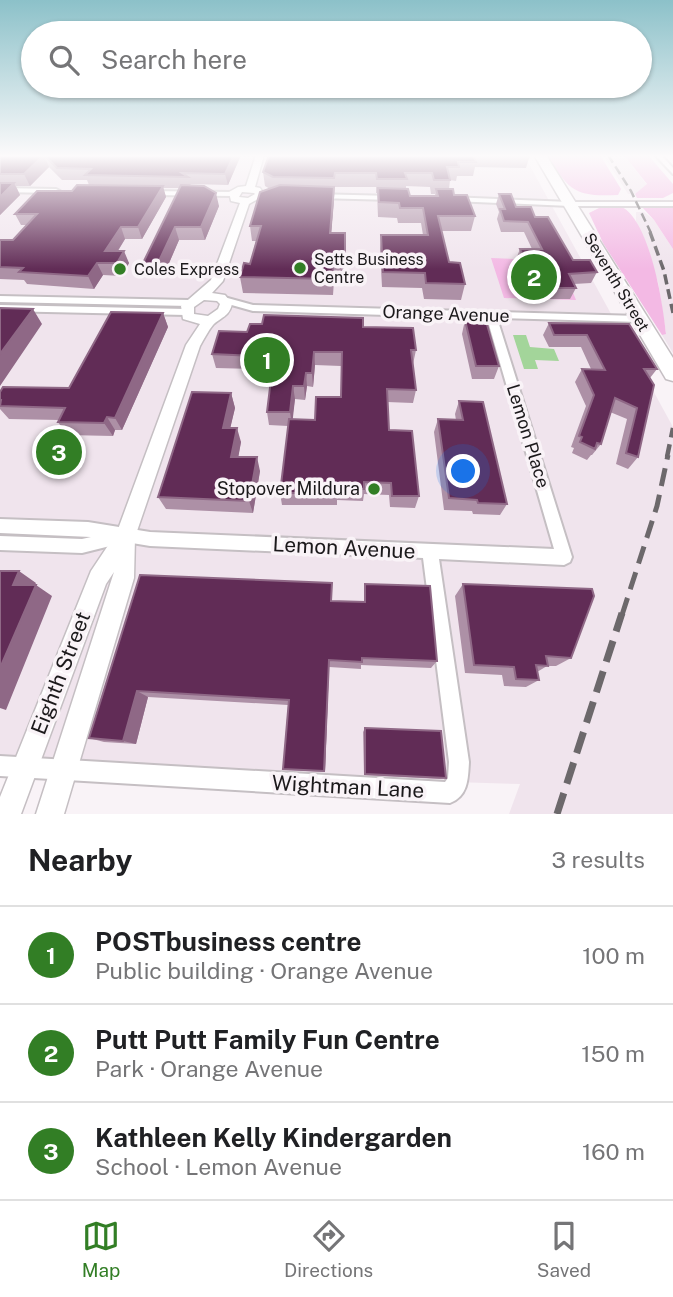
<!DOCTYPE html>
<html lang="en">
<head>
<meta charset="utf-8">
<style>
	:root { --surface:#fff; --page:#f6f6f6; --text:#202124; --muted:#757577; --line:#e0e0e0; --accent:#327e25 }
	body { margin:0; font-family:"Public Sans",sans-serif; background:var(--page); color:var(--text) }
	.you { position:absolute; left:464px; top:472px; width:24px; height:24px; margin:-18px; border:5px solid #fff; border-radius:50%; background:#1a73e8; box-shadow:0 0 0 10px #1a73e833 }
	.badge { display:grid; place-items:center; width:46px; height:46px; border-radius:50%; background:var(--accent); color:#fff; font-size:23px; font-weight:700 }
	.pin { position:absolute; translate:-50% -50%; border:4px solid #fff; box-shadow:0 2px 7px #0006 }
	.list { margin:0; padding:0; list-style:none }
	h2 { display:flex; justify-content:space-between; align-items:center; height:91px; margin:0; padding:0 28px; font-size:30px }
	h2 small { font-size:23px; font-weight:400; color:var(--muted) }
	.list li { display:grid; grid-template-columns:46px 1fr auto; gap:21px; align-items:center; box-sizing:border-box; height:98px; padding:0 28px; border-top:2px solid var(--line) }
	.list b { display:block; font-size:26px; white-space:nowrap }
	.list p { margin:0; font-size:23px; white-space:nowrap; color:var(--muted) }
	.list em { font-size:23px; font-style:normal; color:var(--muted) }
	.icon { flex:none; width:38px; height:38px; fill:none; stroke:currentColor; stroke-width:2; stroke-linecap:round; stroke-linejoin:round }
	.map { position:relative; flex:none; width:673px; height:814px; overflow:hidden }
	.search { position:absolute; background:var(--surface); box-shadow:0 2px 5px #0004; left:21px; right:21px; top:21px; height:77px; display:flex; align-items:center; gap:18px; box-sizing:border-box; padding:0 24px; border-radius:38px; color:var(--muted); font-size:26px }
	.sheet { height:385px; background:var(--surface) }
	nav { display:flex; justify-content:space-around; align-items:center; box-sizing:border-box; height:98px; border-top:2px solid var(--line); background:var(--surface); font-size:19px; color:var(--muted) }
	nav a { display:grid; justify-items:center; gap:4px }
	nav .on { color:var(--accent) }
	.map>svg:first-child { display:block }
	.built { fill:#f0e4ed }
	.green { fill:#f3b9e4 }
	.water { fill:#a3d59a }
	.lines { fill:none; stroke-linecap:round; stroke-linejoin:round }
	.minor-casing { stroke:#c5bfc3; stroke-width:4 }
	.tertiary-casing { stroke:#c5bfc3; stroke-width:3 }
	.trunk-casing { stroke:#c5bfc3; stroke-width:3 }
	.minor { fill:#fff; fill-rule:evenodd }
	.tertiary { fill:#fff; fill-rule:evenodd }
	.trunk { fill:#fff; fill-rule:evenodd }
	.rail-far4 { stroke:#6c686b; stroke-width:2.5; stroke-dasharray:9 4.5; stroke-linecap:butt }
	.rail-far3 { stroke:#6c686b; stroke-width:3.5; stroke-dasharray:10 5; stroke-linecap:butt }
	.rail-far2 { stroke:#6c686b; stroke-width:4.5; stroke-dasharray:13 7; stroke-linecap:butt }
	.rail-far1 { stroke:#6c686b; stroke-width:5; stroke-dasharray:18 9; stroke-linecap:butt }
	.rail { stroke:#6c686b; stroke-width:7; stroke-dasharray:22 10; stroke-linecap:butt }
	.wall { fill:#ad90a6; fill-rule:evenodd }
	.shaded-wall { fill:#8f6886 }
	.building { fill:#612c56; stroke:#8f6886; stroke-width:2 }
	.poi-dot { fill:#327e25; stroke:#f9f3f7; stroke-width:2.5 }
	.labels { text-anchor:middle; stroke-width:7; stroke-linejoin:round; paint-order:stroke }
	.far-poi-label { font-size:16px; fill:#1b191b; stroke:#f9f3f7; text-anchor:start }
	.far-street-label { font-size:16px; fill:#1b191b; stroke:#f9f3f7 }
	.street-label { font-size:18px; fill:#1b191b; stroke:#f9f3f7 }
	.poi-label { font-size:18px; fill:#1b191b; stroke:#f9f3f7; text-anchor:end }
	.near-street-label { font-size:21px; fill:#1b191b; stroke:#f9f3f7 }
</style>
</head>
<body>
<div class="map">
<svg width="673" height="814" viewBox="0 0 673 814">
	<rect width="100%" height="100%" fill="#f9f3f7"/>
	<path class="built" d="M0,155h524l149,272v387h-164l11,-30 -520,-16z
		M603,155h21l23,30 -12,9h-7z
		M636,212h8l10,8 19,29v104l-11,-18 4,-2 -8,-51 -22,-60z"/>
	<path class="green" d="M547,155h53l21,34 -3,6c-43,2 -49,-4 -71,-40z
		M624,155h24l25,29v9l-10,5h-26l-2,-4 12,-10z
		M622,207c28,15 41,96 44,127l-4,1 -59,-92 -14,-30 10,-5z
		M642,207h31v42l-19,-29z
		M491,258l71,3 13,24h-5l6,15 -72,-2z"/>
	<path class="water" d="M513,335h13l4,12 24,2 5,12 -24,-1 3,9h-14z"/>
	<g class="lines">
		<g class="minor-casing">
			<path id="minor" d="M655,155h6l12,13v6z
				M0,188l56,1 4,2 -4,2 -56,-1z
				M148,191l85,1 4,2 -4,2 -82,-1h-3z
				M314,194l79,2 4,2 -4,2 -76,-2 -4,-2z
				M450,197l120,5h103v4h-103l-117,-5h-3z
				M0,296l189,4 5,3 -5,3 -189,-4z
				M224,297l29,8 386,11 5,3 -5,3 -142,-4 75,239 -2,5 -6,3 -125,-6 30,203c-1,17 -1,34 -19,41l-450,-27v-20l445,26 3,-4 1,-16 -26,-204 -273,-12 -24,-4 -44,11 -82,-3v-14l82,3 9,-2 -91,-4v-14l88,3 62,10 404,17 -67,-231 -234,-7 -32,-9v-4z
				M0,305l186,4 5,3 -5,3 -186,-4z"/>
		</g>
		<g class="tertiary-casing">
			<path id="tertiary" d="M256,155h8l-9,32 5,1 5,7 -16,9 -26,77 -11,12 13,2 7,9c-3,13 -11,13 -19,21 -5,6 -9,14 -13,21l-65,191 -1,41 -70,236h-28l78,-242 -8,12 -85,230h-21v-17l91,-226 26,-39 69,-187 14,-21 -17,-5 -2,-13 30,-26 29,-77 -9,-2 -2,-9 9,-5 8,-1zM242,192l12,1 1,1 -7,4 -9,-1zM204,300l13,1 3,3 -2,5 -10,7 -14,-2v-7z"/>
		</g>
		<g class="trunk-casing">
			<path id="trunk" d="M534,155h12l127,203v23l-7,-2z"/>
		</g>
		<use href="#minor" class="minor"/>
		<use href="#tertiary" class="tertiary"/>
		<use href="#trunk" class="trunk"/>
		<path class="rail-far4" d="M608,155l23,36 20,42"/>
		<path class="rail-far3" d="M650,232l14,39 9,42"/>
		<path class="rail-far2" d="M667,457l6,-29"/>
		<path class="rail-far1" d="M622,615l35,-109 11,-51"/>
		<path class="rail" d="M557,814l65,-201"/>
	</g>
	<path class="wall" d="M0,155h241l-13,30 -38,-1 29,22 -14,34h-26l-16,37h-15l-5,-14 37,-75h-17l3,9 -24,42h-17l-7,12 11,12 -7,13 -19,-1 -9,14 -67,-5 -3,-4 -24,-1v-39h13l14,-15h-6l-6,-11 74,-29 -2,-5h-25l-13,-13 -19,19h-14l4,9 -20,20z
		M269,155h261l-4,13 -51,-1 -2,9h-16l-1,5 -6,-1 -1,9 26,27 -4,15h-30l8,31 16,22 -4,16 -37,-1 -2,-11 -40,-1 -2,-38 1,-14h42l-2,-12h-23l-1,-5 -19,-1 -1,-24h-1v-6h-41l-4,46 14,15 -1,33h-10l-1,14 -90,-2 -3,-16 10,-13 6,-23h-4l-2,-15 20,-37 -5,-3 -2,-14zM406,186l24,1 1,7h4v2h-25l-4,-7z
		M499,194l17,13 19,10 38,43 24,12 -6,11 -17,1 2,4 -6,11h-21l-5,-13h-18l-10,-27 4,-10h12l-8,-17h-23l-4,-13 2,-7 -3,-8z
		M163,313l5,14 -46,103h-7l-2,6 -46,-1 -9,-13 1,-2 -50,-1 -9,-10v-17l69,-4z
		M465,320l34,46 -5,13h-22l-10,-45z
		M549,323l80,1 28,45 -7,9 -12,79 -10,12 -12,-5 11,-45 -17,-7 -9,32 -9,11h-1l-4,5 -15,-7 2,-5 -3,-1 15,-41 -11,-24 7,-13h9l-10,-22h-32l-6,-12z
		M363,327l53,23 -3,14 3,26 -3,13 -26,-1 2,28 30,66 -4,12 -25,-1 -1,-12 -25,-1 -1,7 -26,-1v5h-55l-2,-12 8,-67 -19,-1 -2,-13 4,-35 -15,-1 -2,-7 -38,-1 -4,-14 35,-22zM315,365l26,1v31l-26,23 -23,-1 3,-20 10,1 2,-14 6,1z
		M231,393l4,15 -5,20 11,14 -3,15 22,14 -7,42 -87,-4 -8,-12z
		M459,401l48,103 -7,11 -27,-1 -1,-3 -28,-1 -10,-78 4,-13 18,1 -1,-6z
		M140,575l192,26 32,1 1,-18 72,77 -6,7 -70,-3v4l-32,-2 -4,105 -39,-2 -3,-1 5,-64 -140,-8 -12,47 -32,-2 -15,-4z
		M463,584l108,74 -15,8h-9l-10,6 2,8 -13,7 -22,-1 -2,-11 -37,-2 -10,-77z
		M365,728l81,50 -6,1 -76,-4 -1,-43z"/>
	<path class="shaded-wall" d="M44,155l5,12 -19,19 -6,-12z
		M234,155h7l-13,30 -3,-11z
		M14,183l6,12 -20,20v-18z
		M163,186l3,11 -24,42 -4,-12z
		M334,187v14l-4,47v-15z
		M216,193l3,13 -14,34 -4,-13z
		M121,227l4,12 -15,24 -5,-12z
		M175,227l4,13 -16,37 -5,-14z
		M124,251l5,12 -7,13 -5,-13z
		M97,263l6,12 -9,14 -6,-13z
		M33,309l9,15 -42,62v-32z
		M163,313l5,14 -46,103 -7,-12z
		M314,352l1,13 -2,22 -1,-14z
		M306,373l1,13 -2,14 -1,-14z
		M293,386l2,13 -3,27 -2,-14z
		M231,393l4,15 -8,34 -4,-14z
		M107,417l8,13 -2,6 -9,-13z
		M237,428l4,14 -5,28 -5,-13z
		M257,457l3,14 -7,42 -4,-12z
		M19,571l17,12 -6,12 -17,-10z
		M36,585l16,11 -46,114 -6,-2v-40z
		M329,660v7l-4,105 -1,-1z
		M137,691l11,6 -12,47 -13,-3z"/>
	<path class="building" d="M0,155h234l-9,19 -43,-1 6,4 -103,-2 6,-6 -34,-1 -13,-13 -20,19h-24z
		M269,155h204l3,7h-18l1,5h-12l3,13h-16l-2,-7h-27l2,6h-30l-1,-6h-41l-1,5 -61,-1 -10,-5z
		M0,183h14l-14,14z
		M77,185l86,1 -25,41h-17l-16,24h19l-7,12h-20l-9,13 -69,-4 4,-4 -23,-1v-27h13l24,-26h-22l22,-23h35z
		M181,185l23,1 12,7 -15,34h-26l-17,36h-15z
		M280,185l54,2 -4,46h15v33l-12,-1 -1,14 -92,-2 4,-14 6,1 11,-38h-11l10,-34z
		M378,188l30,1 2,7h28l-2,-7h17l1,6h13l8,21h-37l11,46 11,1 5,21 -39,-1 -1,-10 -42,-1 -2,-37h47l-5,-27h-23l-1,-5 -20,-1z
		M499,194h12l5,13h15l4,10h13l25,43h17l7,12 -28,2 7,14h-22l-5,-13h-19l-10,-26h22l-14,-27 -24,-1 -4,-12h5z
		M0,308l33,1 -33,45z
		M111,312l52,1 -48,105 -8,-1 -3,6 -46,-1 7,-14 -65,-2 1,-6h-1v-8l3,-5 66,1z
		M264,315l99,3v9l50,1 3,22h-5l5,40 -29,-1 2,41 23,1 7,65h-27l-1,-13 -27,-1v7l-27,-1v5h-57l9,-74 26,1 1,-23h25l1,-45h-28l-2,21h-6l-2,13h-11l-3,26h-23l6,-49h-20l1,-7 -42,-2 7,-23 28,1 3,-8h12z
		M465,320l21,1 13,45h-23z
		M549,323l80,1 28,45h-13l10,16 -16,72 -12,-4 11,-45 -22,-10 -14,46 -4,-1 -2,6 -15,-7 2,-5 -3,-1 15,-41 -12,-26 23,1 -18,-35h-33z
		M192,392l39,1 -8,35h14l-6,29h26l-8,44 -91,-4z
		M459,401l24,1 24,102 -29,-1 -1,-3 -28,-2 -11,-79 25,1z
		M0,571h19l-6,14h23l-36,83z
		M140,575l192,8 -1,18 34,1v-18l65,2 7,75 -75,-3v4l-33,-2 -5,111 -41,-2 6,-69 -152,-9 -14,50 -34,-3z
		M463,584l129,5 2,7 -23,62 -25,-2 2,10 -12,-1 3,15 -23,-1 -2,-12 -40,-2z
		M365,728l76,3 5,47 -81,-4z"/>
	<linearGradient id="sky" x2="0" y2="1"><stop stop-color="#8cc1c9"/><stop offset="0.58" stop-color="#fcfafb"/><stop offset="1" stop-color="#fcfafb" stop-opacity="0"/></linearGradient>
	<rect width="673" height="269" fill="url(#sky)"/>
	<g class="poi-dot">
		<circle cx="300" cy="268" r="7"/>
		<circle cx="120" cy="269" r="7"/>
		<circle cx="374" cy="489" r="7"/>
	</g>
	<g class="labels">
		<g class="far-poi-label">
			<text x="314" y="265">Setts Business<tspan x="314" dy="18">Centre</tspan></text>
			<text x="134" y="275">Coles Express</text>
		</g>
		<g class="far-street-label">
			<text transform="translate(617 282) rotate(59)" y="6">Seventh Street</text>
		</g>
		<g class="street-label">
			<text transform="translate(446 314) rotate(2)" y="6">Orange Avenue</text>
			<text transform="translate(528 436) rotate(73)" y="6">Lemon Place</text>
		</g>
		<g class="poi-label">
			<text x="360" y="495">Stopover Mildura</text>
		</g>
		<g class="near-street-label">
			<text transform="translate(344 548) rotate(3)" y="7">Lemon Avenue</text>
			<text transform="translate(61 673) rotate(-69)" y="7">Eighth Street</text>
			<text transform="translate(348 787) rotate(3)" y="7">Wightman Lane</text>
		</g>
	</g>
</svg>
<div class="you"></div>
<div class="pin badge" style="left:267px;top:360px">1</div>
<div class="pin badge" style="left:534px;top:277px">2</div>
<div class="pin badge" style="left:59px;top:452px">3</div>
<div class="search"><svg class="icon" aria-label="search" viewBox="0 0 24 24"><circle cx="10" cy="10" r="6"/><path d="M15 15l6 6"/></svg>Search here</div>
</div>
<section class="sheet">
<h2>Nearby<small>3 results</small></h2>
<ul class="list">
<li><span class="badge">1</span><div><b>POSTbusiness centre</b><p>Public building · Orange Avenue</p></div><em>100 m</em></li>
<li><span class="badge">2</span><div><b>Putt Putt Family Fun Centre</b><p>Park · Orange Avenue</p></div><em>150 m</em></li>
<li><span class="badge">3</span><div><b>Kathleen Kelly Kindergarden</b><p>School · Lemon Avenue</p></div><em>160 m</em></li>
</ul>
</section>
<nav>
<a class="on"><svg class="icon" aria-label="map" viewBox="0 0 24 24"><path d="M3 6l6-2 6 2 6-2v14l-6 2-6-2-6 2zM9 4v14M15 6v14"/></svg>Map</a>
<a><svg class="icon" aria-label="directions" viewBox="0 0 24 24"><path d="M12 3l9 9-9 9-9-9zM9 14v-3h6M13 9l2 2-2 2"/></svg>Directions</a>
<a><svg class="icon" aria-label="saved" viewBox="0 0 24 24"><path d="M7 4h10v16l-5-4-5 4z"/></svg>Saved</a>
</nav>
</body>
</html>
